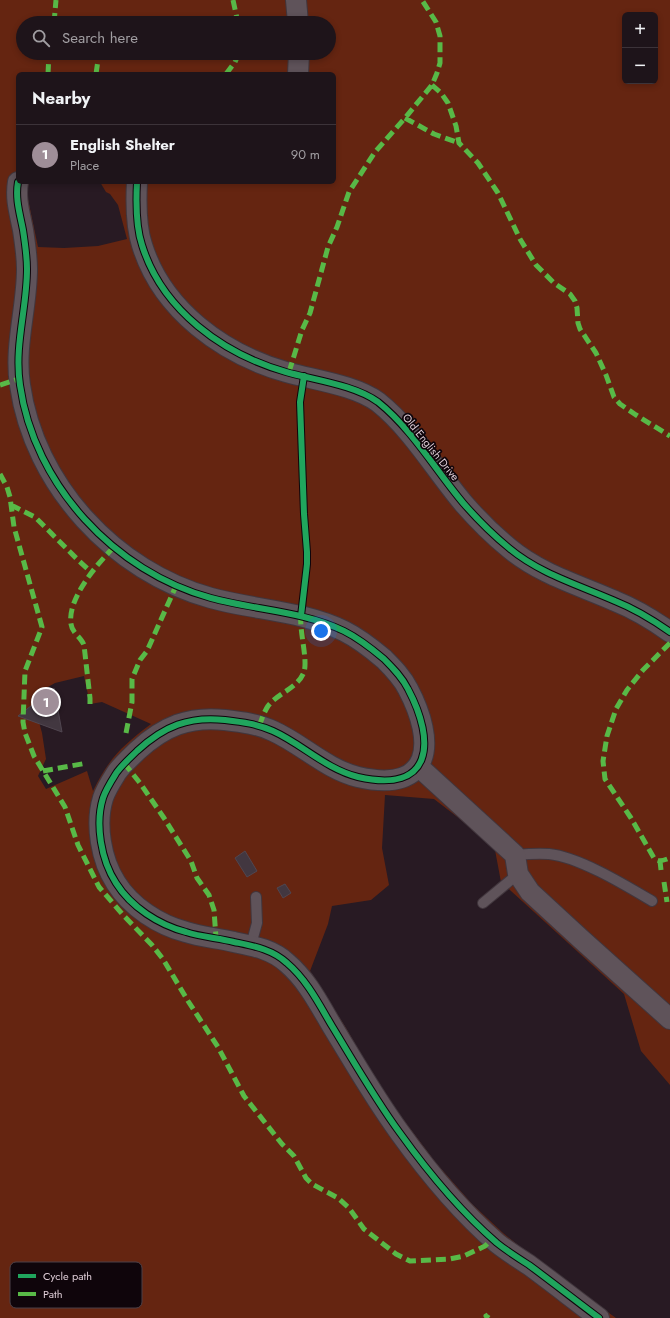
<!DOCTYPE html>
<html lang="en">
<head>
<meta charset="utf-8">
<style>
	:root { --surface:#1e141a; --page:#261d23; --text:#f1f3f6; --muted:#a19ea2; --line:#3c3339; --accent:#9f8e98 }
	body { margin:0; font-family:Jost,sans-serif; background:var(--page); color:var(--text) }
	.controls { position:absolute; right:12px; top:12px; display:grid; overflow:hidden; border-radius:6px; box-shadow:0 2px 6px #0003 }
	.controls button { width:36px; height:36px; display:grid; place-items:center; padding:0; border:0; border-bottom:1px solid var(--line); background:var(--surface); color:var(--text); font:20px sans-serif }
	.you { position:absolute; left:321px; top:631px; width:14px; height:14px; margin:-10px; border:3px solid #fff; border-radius:50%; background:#1a73e8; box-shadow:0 0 0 6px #1a73e833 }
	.badge { display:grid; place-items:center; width:26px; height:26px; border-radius:50%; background:var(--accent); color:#fff; font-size:13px; font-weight:700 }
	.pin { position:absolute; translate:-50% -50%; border:2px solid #fff; box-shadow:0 1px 4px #0006 }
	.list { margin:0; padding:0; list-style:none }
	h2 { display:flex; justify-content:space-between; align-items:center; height:52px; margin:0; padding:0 16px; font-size:17px }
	h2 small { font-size:13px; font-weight:400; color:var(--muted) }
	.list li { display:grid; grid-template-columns:26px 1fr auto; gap:12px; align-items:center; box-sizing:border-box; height:60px; padding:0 16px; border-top:1px solid var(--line) }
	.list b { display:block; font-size:15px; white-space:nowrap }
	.list p { margin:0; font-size:13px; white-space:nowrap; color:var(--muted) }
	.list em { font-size:13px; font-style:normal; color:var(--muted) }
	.icon { flex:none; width:22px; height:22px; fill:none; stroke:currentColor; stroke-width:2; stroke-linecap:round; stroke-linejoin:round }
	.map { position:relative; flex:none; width:670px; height:1318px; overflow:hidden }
	.search { position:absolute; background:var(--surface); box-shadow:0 2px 6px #0003; left:16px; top:16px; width:320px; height:44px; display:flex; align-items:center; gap:10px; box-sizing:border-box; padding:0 14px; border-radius:22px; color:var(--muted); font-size:15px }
	.panel { position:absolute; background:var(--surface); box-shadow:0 2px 6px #0003; left:16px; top:72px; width:320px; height:112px; border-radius:6px }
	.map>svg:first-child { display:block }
	.forest { fill:#652511; fill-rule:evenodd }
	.building { fill:#423740; stroke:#504650 }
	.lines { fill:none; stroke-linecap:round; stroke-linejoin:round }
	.lane-casing { stroke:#41363d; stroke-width:12 }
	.street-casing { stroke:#41363d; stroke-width:22 }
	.lane { stroke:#5f535a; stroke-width:10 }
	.street { stroke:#5f535a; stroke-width:20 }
	.quiet { stroke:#58b947; stroke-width:5; stroke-dasharray:10 5; stroke-linecap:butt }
	.cycleway-casing { stroke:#0f050b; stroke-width:8 }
	.cycleway { stroke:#20a55d; stroke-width:6 }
	.labels { text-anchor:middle; stroke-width:3.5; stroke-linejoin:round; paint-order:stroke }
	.street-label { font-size:11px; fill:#dfcdd7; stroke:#0f050b }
	.key { fill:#0f050b; stroke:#4d4148; stroke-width:1 }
	.key-label { font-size:11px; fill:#dfcdd7 }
</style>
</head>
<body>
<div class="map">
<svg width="670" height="1318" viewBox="0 0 670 1318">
	<rect width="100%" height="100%" fill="#281a23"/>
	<path class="forest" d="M0,0h670v1085l-29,-34 -17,-57 -123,-112 -6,-32 -35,-31 -26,-20 -49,-4 -3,53 7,37 -18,15 -39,6 -4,18 -18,47 36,57 24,42 23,36 43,57 36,41 31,29 42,34 71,51h-616zM625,15h30v66h-30zM23,23h306v30h-306zM18,74h316v108h-234l6,10 4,2 8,11 9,34 -29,7 -34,2 -26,-1 -10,-48 -1,-8 2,-9h-11zM84,676l6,28 12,-2 49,22c-29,22 -42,34 -58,67l-6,-20 -41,18 -8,-13 8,-17 -4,-26 -10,-37 23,-13z"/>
	<path class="building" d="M54,688l8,44 -44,-16z
		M245,851l12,20 -10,6 -12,-19z
		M285,884l6,9 -8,5 -6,-10z"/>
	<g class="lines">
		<g class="lane-casing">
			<path id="lane" d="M515,855c11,-1 23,-2 34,-1 30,3 76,31 103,47
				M483,903l35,-29
				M251,945l6,-22 -1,-26"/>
		</g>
		<g class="street-casing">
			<path id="street" d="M296,0l2,23
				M298,74l1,-21
				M18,182c-3,17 2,32 5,48 2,13 4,26 4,39 0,39 -13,77 -7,116 14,100 95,187 191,213 44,12 92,13 133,33 14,7 27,17 40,28 9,9 18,18 24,30 28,53 25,105 -50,88 -32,-8 -56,-33 -85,-46 -15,-7 -31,-9 -48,-11 -36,-4 -61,6 -88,31 -7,7 -14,13 -20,21 -5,8 -11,17 -14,26 -8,26 -2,62 13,85 15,24 43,42 70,49 15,5 32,6 48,10 19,4 38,7 53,21 20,17 32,41 45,63 22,36 43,73 68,107 28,39 60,78 97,110 10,8 21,15 32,22 23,17 46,35 70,53
				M137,182c-1,19 -1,45 5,63 20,65 81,109 144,127 28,8 69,13 92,30 34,27 58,69 86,102 14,16 29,31 45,44 31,26 70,37 106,53 20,8 38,19 55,31
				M419,767l96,88 3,19 12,18 51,47 89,80"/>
		</g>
		<use href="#lane" class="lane"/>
		<use href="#street" class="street"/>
		<path class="quiet" d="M233,0l5,23
			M54,23l2,-23
			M48,74l1,-21
			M96,74l3,-21
			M226,74l9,-12 4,-9
			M432,85l9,8 7,10 8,23 3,17 19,20 20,30 22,46 16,26 18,18 16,11 5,7 2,7 1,15 2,6 16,24 10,22 8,22 6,7 16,11 34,21
			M405,118l29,16 25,9
			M289,372l13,-42 8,-17 18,-66 9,-20 12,-35 26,-40 30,-34 27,-33 5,-12 3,-10v-27l-4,-14 -14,-22
			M0,385l19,-6
			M0,474l7,13 3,10 4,30 28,100 -17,44 -2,51 2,11 9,23 31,51 13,38 21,42 25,29 28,29 11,14 25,42 30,46 26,49 38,48 12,12 12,22 6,6 26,14 11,10 15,21 32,25 14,7 40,-2 14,-3 21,-10 7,-7
			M11,505l24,12 42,42 14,13
			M670,643l-27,27 -16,20 -11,19 -9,27 -4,25 2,18 26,39 23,40c5,5 10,2 16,0
			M90,704v-6l-6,-53c-3,-8 -12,-12 -13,-21 -4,-25 26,-60 43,-77
			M259,726c3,-7 5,-14 9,-20 10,-13 30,-18 36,-34 4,-13 -5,-41 -3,-58
			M126,733l6,-31v-23l8,-19 7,-9 29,-65
			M124,763l16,20 24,35 27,43 6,17 12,17 5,15 2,28
			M43,771l44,-8
			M660,861l1,9
			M664,882l3,20
			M488,1315l-2,1 3,2"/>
		<g class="cycleway-casing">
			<path id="cycleway" d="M18,182c-3,17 2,32 5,48 2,13 4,26 4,39 0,39 -13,77 -7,116 14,100 95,187 191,213 44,12 92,13 133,33 14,7 27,17 40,28 9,9 18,18 24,30 28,53 25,105 -50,88 -32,-8 -56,-33 -85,-46 -15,-7 -31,-9 -48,-11 -36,-4 -61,6 -88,31 -7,7 -14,13 -20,21 -5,8 -11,17 -14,26 -8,26 -2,62 13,85 15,24 43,42 70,49 15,5 32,6 48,10 19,4 38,7 53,21 20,17 32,41 45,63 22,36 43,73 68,107 28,39 60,78 97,110 10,8 21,15 32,22 23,17 46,35 70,53
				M137,182c-1,19 -1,45 5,63 20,65 81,109 144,127 28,8 69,13 92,30 34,27 58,69 86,102 14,16 29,31 45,44 31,26 70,37 106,53 20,8 38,19 55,31
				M301,616l6,-52v-12l-3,-38 -4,-112 4,-26"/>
		</g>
		<use href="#cycleway" class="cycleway"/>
	</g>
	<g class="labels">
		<g class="street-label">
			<text transform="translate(431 447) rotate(51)" y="4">Old English Drive</text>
		</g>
	</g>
	<rect x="10" y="1262" width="132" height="46" rx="6" class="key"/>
	<rect x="18" y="1274" width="18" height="4" fill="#20a55d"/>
	<rect x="18" y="1292" width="18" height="4" fill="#58b947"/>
	<g class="key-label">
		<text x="43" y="1280">Cycle path</text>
		<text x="43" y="1298">Path</text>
	</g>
</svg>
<div class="controls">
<button>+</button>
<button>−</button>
</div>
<div class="you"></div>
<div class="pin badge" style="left:46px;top:702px">1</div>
<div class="search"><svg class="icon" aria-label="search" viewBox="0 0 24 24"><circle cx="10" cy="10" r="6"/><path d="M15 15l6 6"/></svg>Search here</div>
<section class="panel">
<h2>Nearby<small></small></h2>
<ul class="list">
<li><span class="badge">1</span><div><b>English Shelter</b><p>Place</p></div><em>90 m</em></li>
</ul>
</section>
</div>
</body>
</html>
